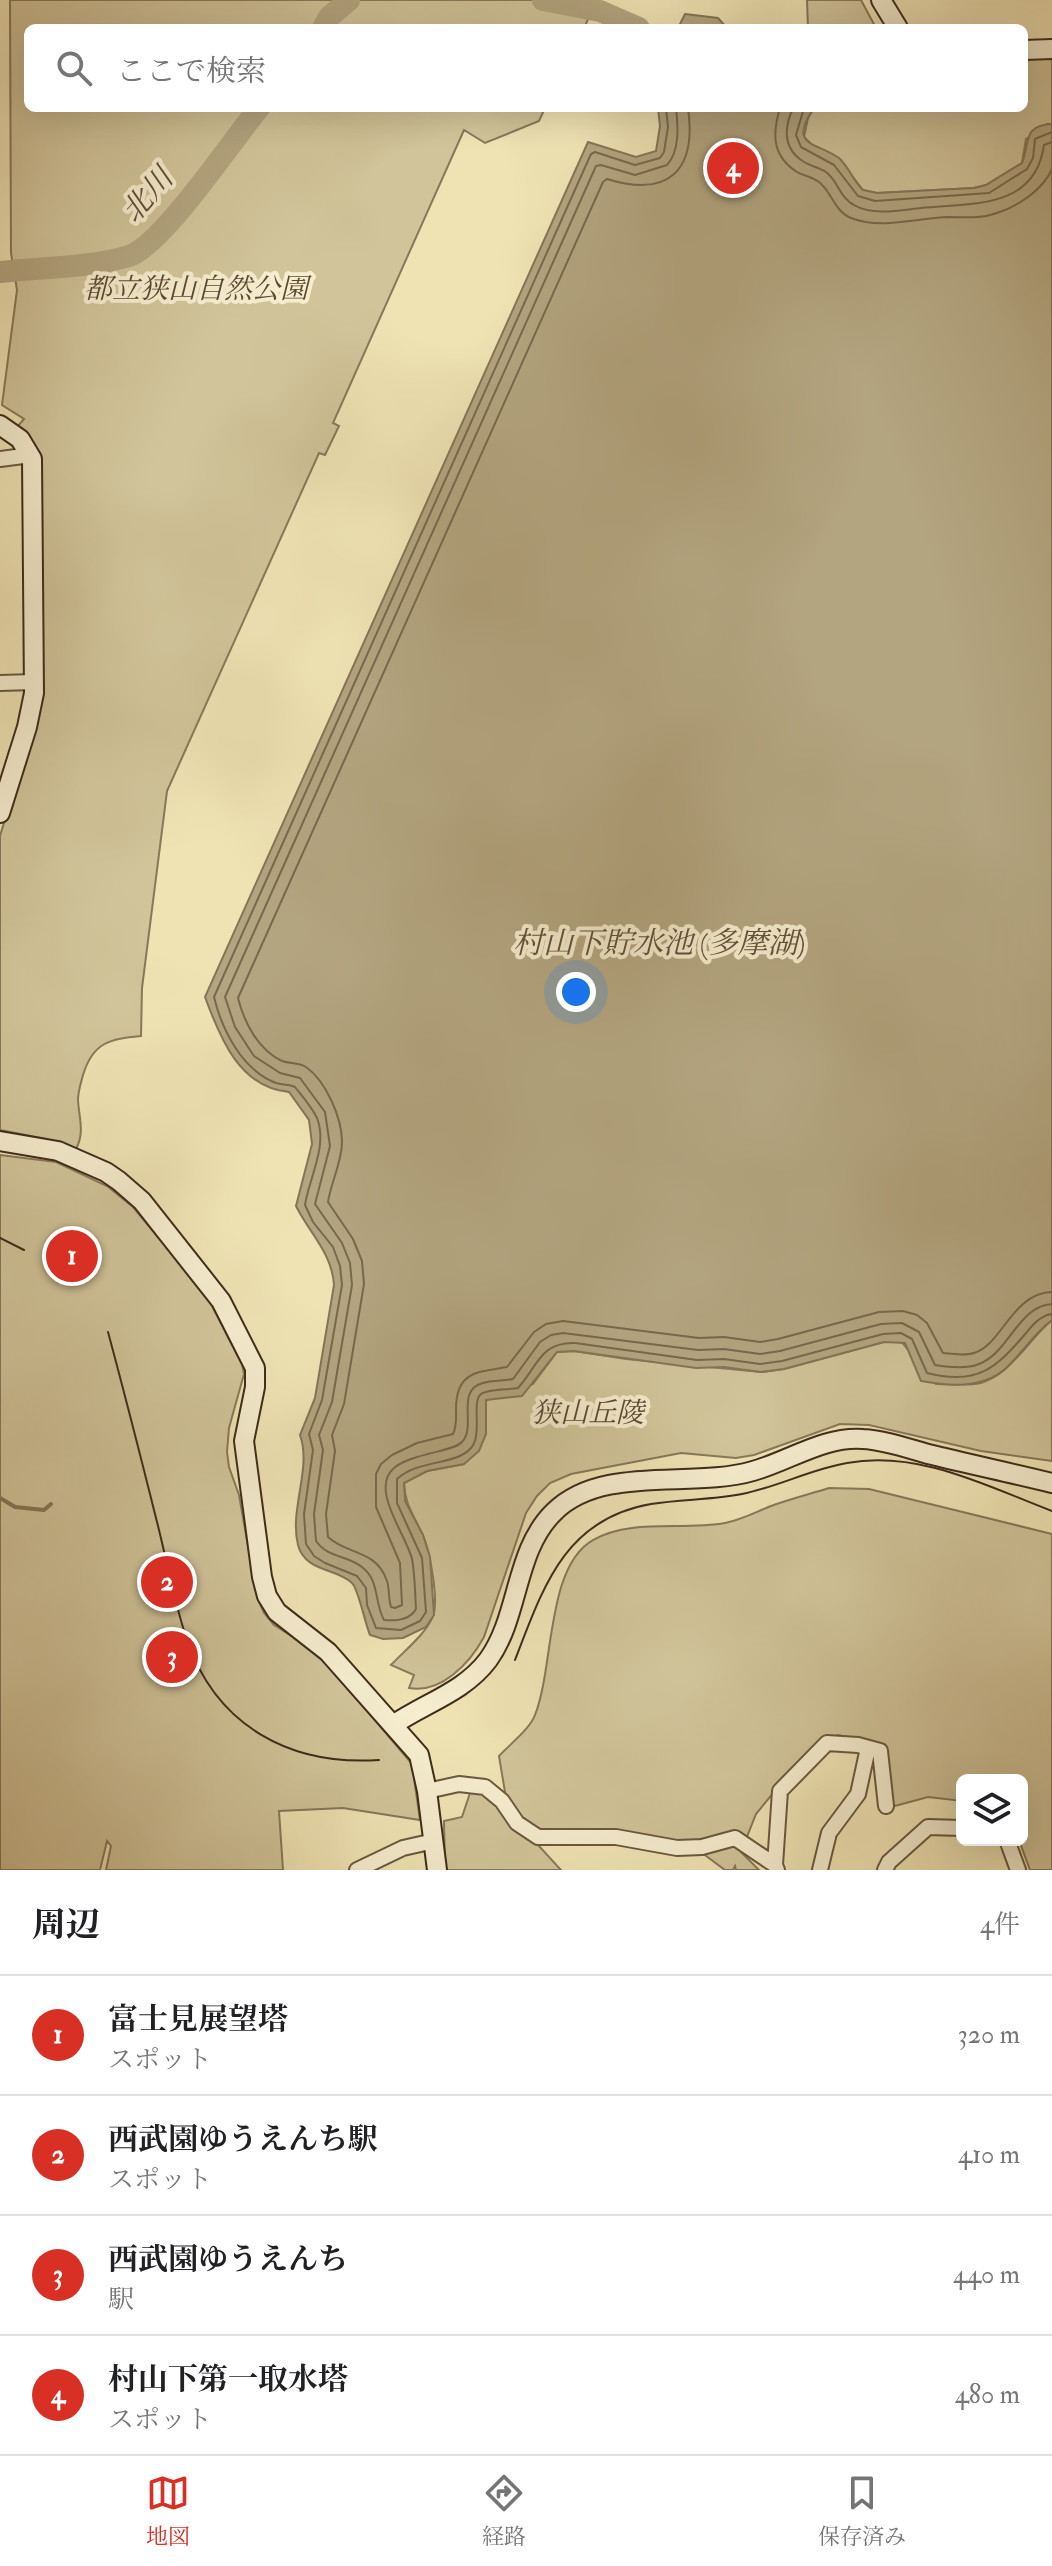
<!DOCTYPE html>
<html lang="ja">
<head>
<meta charset="utf-8">
<style>
	:root { --surface:#fff; --page:#f6f6f6; --text:#202124; --muted:#757577; --line:#e0e0e0; --accent:#d93025 }
	body { margin:0; font-family:"IM FELL Double Pica","Noto Serif JP",serif; background:var(--page); color:var(--text) }
	.controls { position:absolute; right:24px; bottom:24px; display:grid; overflow:hidden; border-radius:12px; box-shadow:0 8px 32px #0002 }
	.controls button { width:72px; height:72px; display:grid; place-items:center; padding:0; border:0; border-bottom:2px solid var(--line); background:var(--surface); color:var(--text); font:40px sans-serif }
	.you { position:absolute; left:576px; top:992px; width:28px; height:28px; margin:-20px; border:6px solid #fff; border-radius:50%; background:#1a73e8; box-shadow:0 0 0 12px #1a73e833 }
	.badge { display:grid; place-items:center; width:52px; height:52px; border-radius:50%; background:var(--accent); color:#fff; font-size:26px; font-weight:700 }
	.pin { position:absolute; translate:-50% -50%; border:4px solid #fff; box-shadow:0 2px 8px #0006 }
	.list { margin:0; padding:0; list-style:none }
	h2 { display:flex; justify-content:space-between; align-items:center; height:104px; margin:0; padding:0 32px; font-size:34px }
	h2 small { font-size:26px; font-weight:400; color:var(--muted) }
	.list li { display:grid; grid-template-columns:52px 1fr auto; gap:24px; align-items:center; box-sizing:border-box; height:120px; padding:0 32px; border-top:2px solid var(--line) }
	.list b { display:block; font-size:30px; white-space:nowrap }
	.list p { margin:0; font-size:26px; white-space:nowrap; color:var(--muted) }
	.list em { font-size:26px; font-style:normal; color:var(--muted) }
	.icon { flex:none; width:44px; height:44px; fill:none; stroke:currentColor; stroke-width:2; stroke-linecap:round; stroke-linejoin:round }
	.map { position:relative; flex:none; width:1052px; height:1870px; overflow:hidden }
	.search { position:absolute; background:var(--surface); box-shadow:0 8px 32px #0002; left:24px; right:24px; top:24px; height:88px; display:flex; align-items:center; gap:20px; box-sizing:border-box; padding:0 28px; border-radius:12px; color:var(--muted); font-size:30px }
	.sheet { height:584px; background:var(--surface) }
	nav { display:flex; justify-content:space-around; align-items:center; box-sizing:border-box; height:112px; border-top:2px solid var(--line); background:var(--surface); font-size:22px; color:var(--muted) }
	nav a { display:grid; justify-items:center; gap:4px }
	nav .on { color:var(--accent) }
	.map>svg:first-child { display:block }
	.green { fill:#d1c49a; stroke:#88785a; stroke-width:2 }
	.water { fill:#b3a580; stroke:#847557; stroke-width:2 }
	.lines { fill:none; stroke-linecap:round; stroke-linejoin:round }
	.shore { stroke:#78684d; stroke-width:2 }
	.stream { stroke:#847557; stroke-width:4 }
	.river { stroke:#b3a580; stroke-width:22 }
	.street-casing { stroke:#6a5a40; stroke-width:18 }
	.secondary-casing { stroke:#3e2c1a; stroke-width:22 }
	.street { stroke:#f5edce; stroke-width:14 }
	.secondary { stroke:#f5edce; stroke-width:18 }
	.tram { stroke:#3e2c1a; stroke-width:2 }
	.labels { text-anchor:middle; stroke-width:8; stroke-linejoin:round; paint-order:stroke }
	.park-label { font-size:28px; font-style:italic; fill:#5b4a34; stroke:#f5edce }
	.water-label { font-size:30px; font-style:italic; fill:#615039; stroke:#f5edce }
</style>
</head>
<body>
<div class="map">
<svg width="1052" height="1870" viewBox="0 0 1052 1870">
	<rect width="100%" height="100%" fill="#efe3b4"/>
	<filter id="stains"><feTurbulence type="fractalNoise" baseFrequency=".0025" numOctaves="4"/><feColorMatrix values="0 0 0 0 .2 0 0 0 0 .09 0 0 0 0 .02 0 0 0 .5 -.17"/></filter>
	<radialGradient id="worn" r=".72"><stop offset=".6" stop-color="#630" stop-opacity="0"/><stop offset="1" stop-color="#630" stop-opacity=".3"/></radialGradient>
	<path class="green" d="M10,0h587l-13,28h-556v80h517l-6,13 -54,22 -21,-13 -131,293 6,3 -14,29 -6,-2 -152,338 -25,197 -1,48c-31,3 -48,6 -58,39 -2,8 -5,16 -5,25 1,18 7,32 -2,49l-30,-10 -46,-9v-294l41,-135v-103l2,-1 -3,-129 -24,-40 8,-9 -22,-14 15,-115 -6,-37z
		M807,0h54l15,28h-68z
		M1046,58l6,2v64h-5l-21,15 -4,24 -36,22 -12,3 -97,5 -14,-3 -24,-31 -25,-12 -10,-10 4,-19 6,-10h210v-49z
		M0,1155l56,7 51,24 26,21 74,89 35,68 2,10 -15,54 -2,24 2,15 10,28 18,102 7,16 10,12 32,20 24,22 82,97 8,56 -77,-12 -64,3 4,59h-177l5,-24 -4,-5 -7,29h-100z
		M1052,1320v141l-71,-10 -112,-26 -29,-1 -86,31 -18,3 -55,-5 -110,21 -21,9 -13,13 -11,17 -42,124c-14,26 -43,57 -75,51l5,-13 -23,-10c13,-14 35,-31 42,-49 6,-16 -3,-64 -10,-80 -9,-21 -18,-30 -19,-53l23,-12 37,-7 22,-30v-34l47,-16 24,-32 17,-1 52,8 135,13 23,-3 100,-27 17,-1 35,43c14,0 31,2 45,-1 30,-9 48,-44 71,-63z
		M829,1488l40,1 183,45v336h-22l-11,-30h3v-60h-60v21l-34,-4 -37,10 -19,-65 -34,-7 -17,6 -24,23 -41,50 -15,38 18,18h-23l-1,-4 -2,4h-8l-35,-26 -140,-10 -22,-7 -22,-29 -7,-42c11,-12 30,-26 36,-41 19,-47 11,-149 58,-175 38,-22 91,-9 132,-17 16,-3 31,-11 46,-17 19,-7 39,-12 58,-18z
		M471,1790c23,2 72,61 90,80h-116l-1,-49 18,-4z"/>
	<path class="water" d="M685,14l33,4 9,10h-49z
		M658,108h156c-27,39 3,34 25,50 10,9 14,23 24,32l14,3 97,-5 12,-3 36,-22c8,-19 0,-38 30,-39v1196c-19,14 -30,34 -47,49 -23,20 -57,17 -84,12l-16,-38 -21,-1 -100,27 -23,3 -37,-5 -28,1 -122,-17 -17,1 -35,44 -36,4v34l-7,17 -15,13 -37,7 -23,12 1,18 18,34 7,22 4,58 -8,12 -23,11 -20,1 -13,-4c-5,-12 -12,-47 -18,-52 -15,-15 -47,-11 -54,-38 -9,-36 14,-76 2,-110l15,-37 19,-113c-2,-32 -24,-51 -38,-79l16,-62 -3,-24 -20,-28c-49,-4 -69,-54 -84,-95l383,-855 48,15 20,-6 4,-25z"/>
	<g class="lines">
		<path class="shore" d="M666,108l2,19 -4,25 -4,6 -25,7 -40,-13 -4,2 -377,843c8,33 28,73 62,86 6,2 13,1 19,4 7,9 17,20 22,31 11,28 -8,60 -12,87l8,17 20,25 7,19 2,19 -20,115 -13,34 4,16 -9,64 2,30 8,12 11,7 32,13 9,12 1,17 9,23 25,2 19,-9 6,-9 -4,-54 -25,-55v-24c22,-20 58,-13 74,-31 12,-14 0,-46 10,-54 8,-6 28,-4 37,-6 20,-22 22,-46 57,-45l122,17 27,-1 36,5 22,-3 101,-27 18,-1 11,6 15,34c51,13 69,-5 100,-41 6,-8 14,-17 25,-18
			M676,108c2,18 4,43 -9,57l-32,10 -34,-10 -5,1 -371,831 10,30 19,29 26,17 20,5 25,34 5,34 -15,58 27,39 8,20 2,22 -20,117 -13,33 4,15 -9,64 2,27c12,17 31,14 46,26 18,14 12,35 22,53 11,1 26,0 32,-11 -1,-16 -1,-34 -4,-50 -5,-23 -43,-70 -18,-91 18,-15 59,-16 68,-26 15,-16 -7,-52 21,-59 9,-3 20,-2 30,-4l27,-37 11,-7 12,-2 135,17 26,-1 36,5 20,-3 101,-27 21,-1 17,9 16,33c12,2 32,4 44,-1 30,-11 39,-58 73,-60
			M688,108c9,63 -20,90 -81,71l-4,3 -365,816c6,24 20,52 44,63 8,3 16,1 24,6 20,14 36,51 36,75 0,20 -11,40 -14,60l25,37 9,22 2,23 -20,120 -12,31 3,16 -9,63 2,23c19,18 48,12 59,44 3,9 1,17 4,26l4,1 7,-3 -2,-42 -24,-56v-33l5,-10 11,-9 25,-12 36,-9c4,-8 3,-16 3,-25 0,-38 22,-37 51,-42l27,-35 12,-8 17,-3 136,17 25,-1 36,5 18,-3 101,-27 24,-1 14,4 10,8 16,30c9,1 22,3 31,0 28,-8 38,-60 78,-61
			M780,108c-8,26 -8,48 17,64 7,4 16,5 22,10 13,10 15,29 32,36 30,12 66,0 97,-1 17,0 33,2 49,-4 21,-7 46,-23 55,-44
			M793,108c-9,20 -10,41 11,54 7,4 16,6 22,10 12,9 14,26 28,33 18,11 47,5 67,3 50,-5 114,2 123,-63l8,-3
			M804,108l-8,27 5,12 33,18 24,31 17,5 114,-8 38,-24 6,-11 2,-19 17,-7"/>
		<path class="stream" d="M0,1498l15,9 29,3 7,-6"/>
		<path class="river" d="M543,0l57,11 39,17
			M323,28l6,-11 20,-17
			M0,272c42,-5 89,-4 129,-16 33,-10 104,-117 130,-148"/>
		<g class="street-casing">
			<path id="street" d="M0,459l31,-4
				M0,683l33,-1
				M427,1791l32,-7 26,3 17,14 15,22 21,14h78l61,11 25,-1 33,-9 40,27 2,5
				M1007,1840l11,30
				M775,1865l5,-74 47,-48 31,2 22,6 6,55
				M357,1870l46,-22 31,-7
				M820,1870l9,-37 29,-39 10,-46
				M885,1870l4,-8 39,-35 34,1"/>
		</g>
		<g class="secondary-casing">
			<path id="secondary" d="M881,0l17,28
				M1024,50l28,-1
				M0,425l20,14 12,20 2,234 -7,34 -27,86
				M0,1141l58,10 48,21 13,9 23,20 79,100 34,67v19l-11,54 18,136 5,19 10,16 51,40 91,103 8,36 10,79
				M393,1725c32,-22 71,-33 95,-65 32,-44 26,-109 66,-148 48,-48 138,-23 199,-41 36,-10 71,-35 110,-32 21,1 44,9 65,15 41,10 83,19 124,29"/>
		</g>
		<use href="#street" class="street"/>
		<use href="#secondary" class="secondary"/>
		<path class="tram" d="M0,1238l24,12
			M108,1332c17,63 33,126 49,190 10,39 17,80 30,118 30,87 104,126 192,120
			M515,1660c28,-72 49,-141 136,-156 30,-5 61,-4 91,-10 36,-7 69,-25 105,-31 72,-13 139,23 205,48"/>
	</g>
	<g class="labels">
		<g class="park-label">
			<text x="196" y="298">都立狭山自然公園</text>
			<text x="588" y="1422">狭山丘陵</text>
		</g>
		<g class="water-label">
			<text transform="translate(147 195) rotate(-49)" y="10">北川</text>
			<text x="659" y="953">村山下貯水池 (多摩湖)</text>
		</g>
	</g>
	<rect width="100%" height="100%" filter="url(#stains)"/>
	<rect width="100%" height="100%" fill="url(#worn)"/>
</svg>
<div class="controls">
<button><svg class="icon" aria-label="layers" viewBox="0 0 24 24"><path d="M12 4l9 5-9 5-9-5zM3 14l9 5 9-5"/></svg></button>
</div>
<div class="you"></div>
<div class="pin badge" style="left:72px;top:1256px">1</div>
<div class="pin badge" style="left:167px;top:1582px">2</div>
<div class="pin badge" style="left:172px;top:1657px">3</div>
<div class="pin badge" style="left:733px;top:168px">4</div>
<div class="search"><svg class="icon" aria-label="search" viewBox="0 0 24 24"><circle cx="10" cy="10" r="6"/><path d="M15 15l6 6"/></svg>ここで検索</div>
</div>
<section class="sheet">
<h2>周辺<small>4件</small></h2>
<ul class="list">
<li><span class="badge">1</span><div><b>富士見展望塔</b><p>スポット</p></div><em>320 m</em></li>
<li><span class="badge">2</span><div><b>西武園ゆうえんち駅</b><p>スポット</p></div><em>410 m</em></li>
<li><span class="badge">3</span><div><b>西武園ゆうえんち</b><p>駅</p></div><em>440 m</em></li>
<li><span class="badge">4</span><div><b>村山下第一取水塔</b><p>スポット</p></div><em>480 m</em></li>
</ul>
</section>
<nav>
<a class="on"><svg class="icon" aria-label="map" viewBox="0 0 24 24"><path d="M3 6l6-2 6 2 6-2v14l-6 2-6-2-6 2zM9 4v14M15 6v14"/></svg>地図</a>
<a><svg class="icon" aria-label="directions" viewBox="0 0 24 24"><path d="M12 3l9 9-9 9-9-9zM9 14v-3h6M13 9l2 2-2 2"/></svg>経路</a>
<a><svg class="icon" aria-label="saved" viewBox="0 0 24 24"><path d="M7 4h10v16l-5-4-5 4z"/></svg>保存済み</a>
</nav>
</body>
</html>
